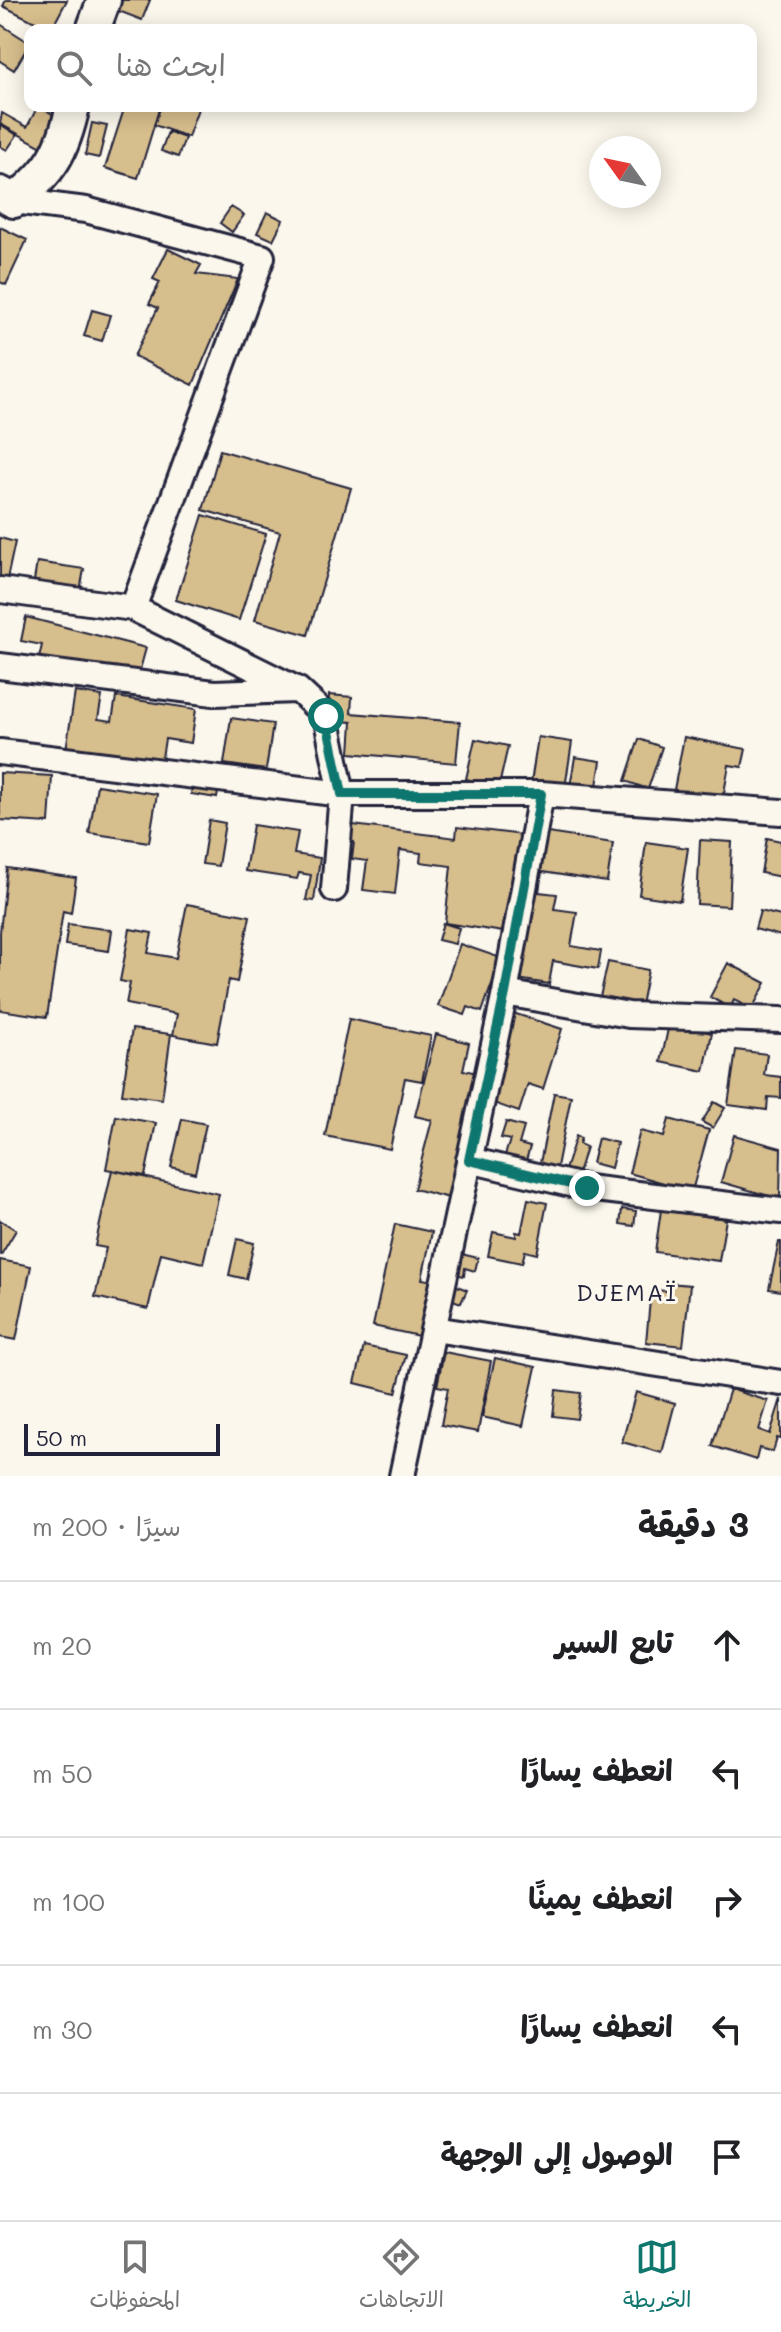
<!DOCTYPE html>
<html lang="ar">
<head>
<meta charset="utf-8">
<style>
	:root { --surface:#fff; --page:#f6f6f6; --text:#202124; --muted:#757577; --line:#e0e0e0; --accent:#0f766e }
	body { margin:0; font-family:Mali,"Playpen Sans Arabic",sans-serif; background:var(--page); color:var(--text); direction:rtl }
	.compass { position:absolute; left:589px; top:136px; width:72px; height:72px; border-radius:50%; background:var(--surface); box-shadow:0 4px 20px #0003; rotate:303deg }
	.scale { position:absolute; left:24px; bottom:20px; width:196px; box-sizing:border-box; padding-left:8px; border:4px solid #22223b; border-top:0; font-size:22px; line-height:28px; white-space:nowrap; color:#22223b; -webkit-text-stroke:6px #fbf7ec; paint-order:stroke }
	.stop { position:absolute; width:24px; height:24px; margin:-18px; border:6px solid #0f766e; border-radius:50%; background:#fff }
	.stop.end { background:#0f766e; border-color:#fff; box-shadow:0 2px 8px #0008 }
	.list { margin:0; padding:0; list-style:none }
	h2 { display:flex; justify-content:space-between; align-items:center; height:104px; margin:0; padding:0 32px; font-size:34px }
	h2 small { font-size:26px; font-weight:400; color:var(--muted) }
	.list li { display:grid; grid-template-columns:52px 1fr auto; gap:24px; align-items:center; box-sizing:border-box; height:128px; padding:0 32px; border-top:2px solid var(--line) }
	.list b { display:block; font-size:30px; white-space:nowrap }
	.list em { font-size:26px; font-style:normal; color:var(--muted) }
	.icon { flex:none; width:44px; height:44px; fill:none; stroke:currentColor; stroke-width:2; stroke-linecap:round; stroke-linejoin:round }
	.map { position:relative; flex:none; width:781px; height:1476px; overflow:hidden; direction:ltr }
	.search { position:absolute; background:var(--surface); box-shadow:0 4px 20px #0003; left:24px; right:24px; top:24px; height:88px; display:flex; align-items:center; gap:20px; box-sizing:border-box; padding:0 28px; border-radius:16px; color:var(--muted); font-size:30px }
	.sheet { height:744px; background:var(--surface) }
	nav { display:flex; justify-content:space-around; align-items:center; box-sizing:border-box; height:112px; border-top:2px solid var(--line); background:var(--surface); font-size:22px; color:var(--muted) }
	nav a { display:grid; justify-items:center; gap:4px }
	nav .on { color:var(--accent) }
	.map>svg:first-child { display:block }
	.building { fill:#d7be8d; stroke:#22223b; stroke-width:2 }
	.lines { fill:none; stroke-linecap:round; stroke-linejoin:round }
	.street-casing { stroke:#22223b; stroke-width:30 }
	.secondary-casing { stroke:#22223b; stroke-width:38 }
	.street { stroke:#fbf7ec; stroke-width:24 }
	.secondary { stroke:#fbf7ec; stroke-width:32 }
	.route { stroke:#0f766e; stroke-width:10 }
	.labels { text-anchor:middle; stroke-width:6; stroke-linejoin:round; paint-order:stroke }
	.neighbourhood-label { font-size:24px; letter-spacing:2px; fill:#22223b; stroke:#fbf7ec }
</style>
</head>
<body>
<div class="map">
<svg width="781" height="1476" viewBox="0 0 781 1476">
	<rect width="100%" height="100%" fill="#fbf7ec"/>
	<filter id="ink" filterUnits="userSpaceOnUse"><feTurbulence type="fractalNoise" baseFrequency=".0125" numOctaves="2"/><feDisplacementMap in="SourceGraphic" scale="16" xChannelSelector="R" yChannelSelector="G"/><feConvolveMatrix kernelMatrix="1 2 1 2 8 2 1 2 1" color-interpolation-filters="sRGB"/></filter>
	<g filter="url(#ink)">
		<path class="building" d="M6,0h61l-16,30 -48,-24z
			M111,0h39l-8,20 -34,-13z
			M0,24l30,19 -16,27 -14,-9z
			M38,106l25,14 -16,30 -47,-26 2,-11 25,14z
			M125,106h35l-22,72 -33,-10z
			M161,106h38l-11,31 -34,-12z
			M92,123l15,3 -8,32 -14,-3z
			M0,124l17,11 -10,15 -7,-4z
			M168,132l17,6 -7,19 -17,-6z
			M231,207l13,8 -12,17 -12,-9z
			M267,212l16,8 -10,20 -16,-7z
			M0,227l27,13 -21,45 -6,-3z
			M168,249l33,16 -5,9 42,5 -45,106 -59,-29 24,-48 -9,-4 11,-22 -7,-3z
			M92,310l18,5 -8,26 -18,-5z
			M220,450l131,38 -43,147 -53,-15 25,-88 -77,-22z
			M203,515l63,19 -27,86 -63,-20z
			M0,538l15,4 -11,51 -4,-1z
			M37,562l47,7 -6,33 -46,-8z
			M26,617l120,31 -8,29 -100,-14 4,-18 -21,-4z
			M75,692l27,4 -4,23 14,2 4,-24 80,12 -5,34 -26,-4 -4,25 -96,-8z
			M329,695l23,2 -1,16 109,9 -4,41 -106,-10 2,-31 -25,-2z
			M231,718l42,6 -7,46 -42,-6z
			M538,737l34,5 -7,46 -34,-5z
			M684,737l62,12 -4,18 -13,-2 -7,39 -49,-9z
			M475,739l33,7 -9,40 -33,-7z
			M639,739l23,8 -14,42 -23,-8z
			M575,757l26,4 -7,43 -26,-5z
			M196,764l26,5 -5,29 -26,-4z
			M0,773l52,3 -3,47 -49,-3z
			M97,785l60,9 -8,48 -60,-9z
			M209,820l16,3 -7,43 -16,-2z
			M345,824l111,14 1,-11 66,8 -13,98 -65,-10 6,-57 -31,-4 1,-9 -21,-3 -5,44 -32,-4 4,-29 -15,-2 2,-17 -11,-1z
			M253,825l45,7 -4,22 26,4 -6,43 -8,-1 5,-25 -12,-2 -2,6 -52,-8z
			M541,832l72,11 -6,39 -65,-10 -3,20 18,2 -3,15 23,3 -6,34 30,5 -3,18 -45,-8 -4,23 -32,-5z
			M767,838l14,3v36l-20,-4z
			M700,840l32,2 -3,64 -32,-2z
			M646,842l42,6 -8,53 -41,-6z
			M7,868l69,10 -5,35 -8,-2 -16,106 -47,-7v-78z
			M187,904l63,12 -13,66 -8,-2 -12,63 -44,-8 4,-21 -51,-10 4,-21 -10,-2 10,-52 22,4 -4,20 28,5z
			M760,911l21,5v20l-26,-7z
			M443,923l16,5 -4,16 -17,-4z
			M68,924l44,6 -3,21 -44,-6z
			M460,944l41,14 -19,54 -14,-5 -3,8 -27,-9z
			M608,962l40,8 -8,40 -41,-9z
			M728,963l38,20 -14,26 -18,-9 -4,8 -20,-11z
			M513,1013l49,16 -19,60 -15,-5 -9,28 -34,-12z
			M349,1019l82,17 -9,45 -17,-3 -15,71 -65,-13z
			M669,1024l43,9 -8,38 -43,-9z
			M132,1029l39,5 -9,65 -40,-5z
			M436,1034l33,9 -6,27 15,3 -25,126 -39,-10 18,-69 -17,-4z
			M736,1050l31,4 -3,21 17,2v21l-13,-1 -1,13 -39,-5z
			M554,1093l17,3 -15,76 -17,-4z
			M714,1102l11,6 -12,20 -11,-6z
			M116,1116l40,7 -11,53 -39,-7z
			M182,1119l24,5 -11,49 -24,-6z
			M669,1119l40,11 -17,61 -63,-18 11,-42 24,6z
			M506,1122l18,5 -5,17 11,3 -6,20 -21,-6 7,-21 -9,-2z
			M734,1135l47,13 -1,51 -59,-17z
			M576,1136l5,2 -2,6 7,3 -9,30 -13,-4z
			M598,1138l19,5 -6,25 -19,-5z
			M112,1170l107,24 -16,69 -42,-10 -13,56 -53,-12 11,-49 -11,-2z
			M528,1199l19,4 -10,51 -12,-3 -3,12 -34,-7 5,-24 23,5v-5l5,1z
			M622,1209l14,2 -2,15 -14,-2z
			M661,1210l65,9 -7,42 -64,-9z
			M0,1220l16,10 -15,25 -1,-1z
			M395,1224l37,8 -10,47 18,3 -12,56 -55,-12z
			M237,1239l17,4 -8,36 -17,-4z
			M779,1242h2v49l-12,-2z
			M453,1252l25,6 -3,13 -10,-3 -1,8 -16,-4z
			M0,1260l31,6 -15,74 -16,-3z
			M669,1283l21,2 -7,61 -37,-4 5,-52 17,1z
			M455,1285l12,5 -6,13 -11,-4z
			M364,1346l42,9 -10,38 -41,-10z
			M444,1352l47,9 -13,71 -37,-7 7,-37 -11,-2z
			M495,1358l41,9 -13,59 -41,-9z
			M730,1389l38,12 -9,29 11,4 11,-35v40l-4,-1 -4,14 -14,-4 -3,12 -44,-14z
			M556,1390l25,3 -4,26 -24,-3z
			M636,1392l39,11 -13,50 -40,-11z"/>
		<g class="lines">
			<g class="street-casing">
				<path id="street" d="M14,201l72,9 176,47 -129,351
					M0,590l133,18 165,82 28,26 16,78h199l240,18
					M0,666l214,27 82,-3
					M0,752l342,42 -8,95
					M505,993l124,22 152,5
					M469,1160l118,28 194,23
					M434,1329l347,54
					M402,1476l103,-483 36,-199"/>
			</g>
			<g class="secondary-casing">
				<path id="secondary" d="M93,30l11,-30
					M0,193l14,8c37,-29 49,-49 59,-95"/>
			</g>
			<use href="#street" class="street"/>
			<use href="#secondary" class="secondary"/>
		</g>
	</g>
	<g class="lines" filter="url(#ink)">
		<path class="route" d="M326,716l16,78h199l-36,199 -36,167 118,28"/>
	</g>
	<g class="labels">
		<g class="neighbourhood-label">
			<text x="627" y="1301">DJEMAÏ</text>
		</g>
	</g>
</svg>
<svg class="compass" viewBox="-18 -18 36 36"><path d="M0-13l5 13h-10z" fill="#e53935"/><path d="M0 13l5-13h-10z" fill="#757577"/></svg>
<div class="scale">50 m</div>
<div class="stop" style="left:326px;top:716px"></div>
<div class="stop end" style="left:587px;top:1188px"></div>
<div class="search"><svg class="icon" aria-label="search" viewBox="0 0 24 24"><circle cx="10" cy="10" r="6"/><path d="M15 15l6 6"/></svg>ابحث هنا</div>
</div>
<section class="sheet">
<h2>3 دقيقة<small>سيرًا · 200 m</small></h2>
<ul class="list">
<li><svg class="icon" aria-label="ahead" viewBox="0 0 24 24"><path d="M12 20V5M6 11l6-6 6 6"/></svg><div><b>تابع السير</b></div><em>20 m</em></li>
<li><svg class="icon" aria-label="left" viewBox="0 0 24 24"><path d="M17 20v-9H6M10 6l-5 5 5 5"/></svg><div><b>انعطف يسارًا</b></div><em>50 m</em></li>
<li><svg class="icon" aria-label="right" viewBox="0 0 24 24"><path d="M7 20v-9h11M14 6l5 5-5 5"/></svg><div><b>انعطف يمينًا</b></div><em>100 m</em></li>
<li><svg class="icon" aria-label="left" viewBox="0 0 24 24"><path d="M17 20v-9H6M10 6l-5 5 5 5"/></svg><div><b>انعطف يسارًا</b></div><em>30 m</em></li>
<li><svg class="icon" aria-label="arrive" viewBox="0 0 24 24"><path d="M6 21V4h12l-3 4 3 4H6"/></svg><div><b>الوصول إلى الوجهة</b></div></li>
</ul>
</section>
<nav>
<a class="on"><svg class="icon" aria-label="map" viewBox="0 0 24 24"><path d="M3 6l6-2 6 2 6-2v14l-6 2-6-2-6 2zM9 4v14M15 6v14"/></svg>الخريطة</a>
<a><svg class="icon" aria-label="directions" viewBox="0 0 24 24"><path d="M12 3l9 9-9 9-9-9zM9 14v-3h6M13 9l2 2-2 2"/></svg>الاتجاهات</a>
<a><svg class="icon" aria-label="saved" viewBox="0 0 24 24"><path d="M7 4h10v16l-5-4-5 4z"/></svg>المحفوظات</a>
</nav>
</body>
</html>
